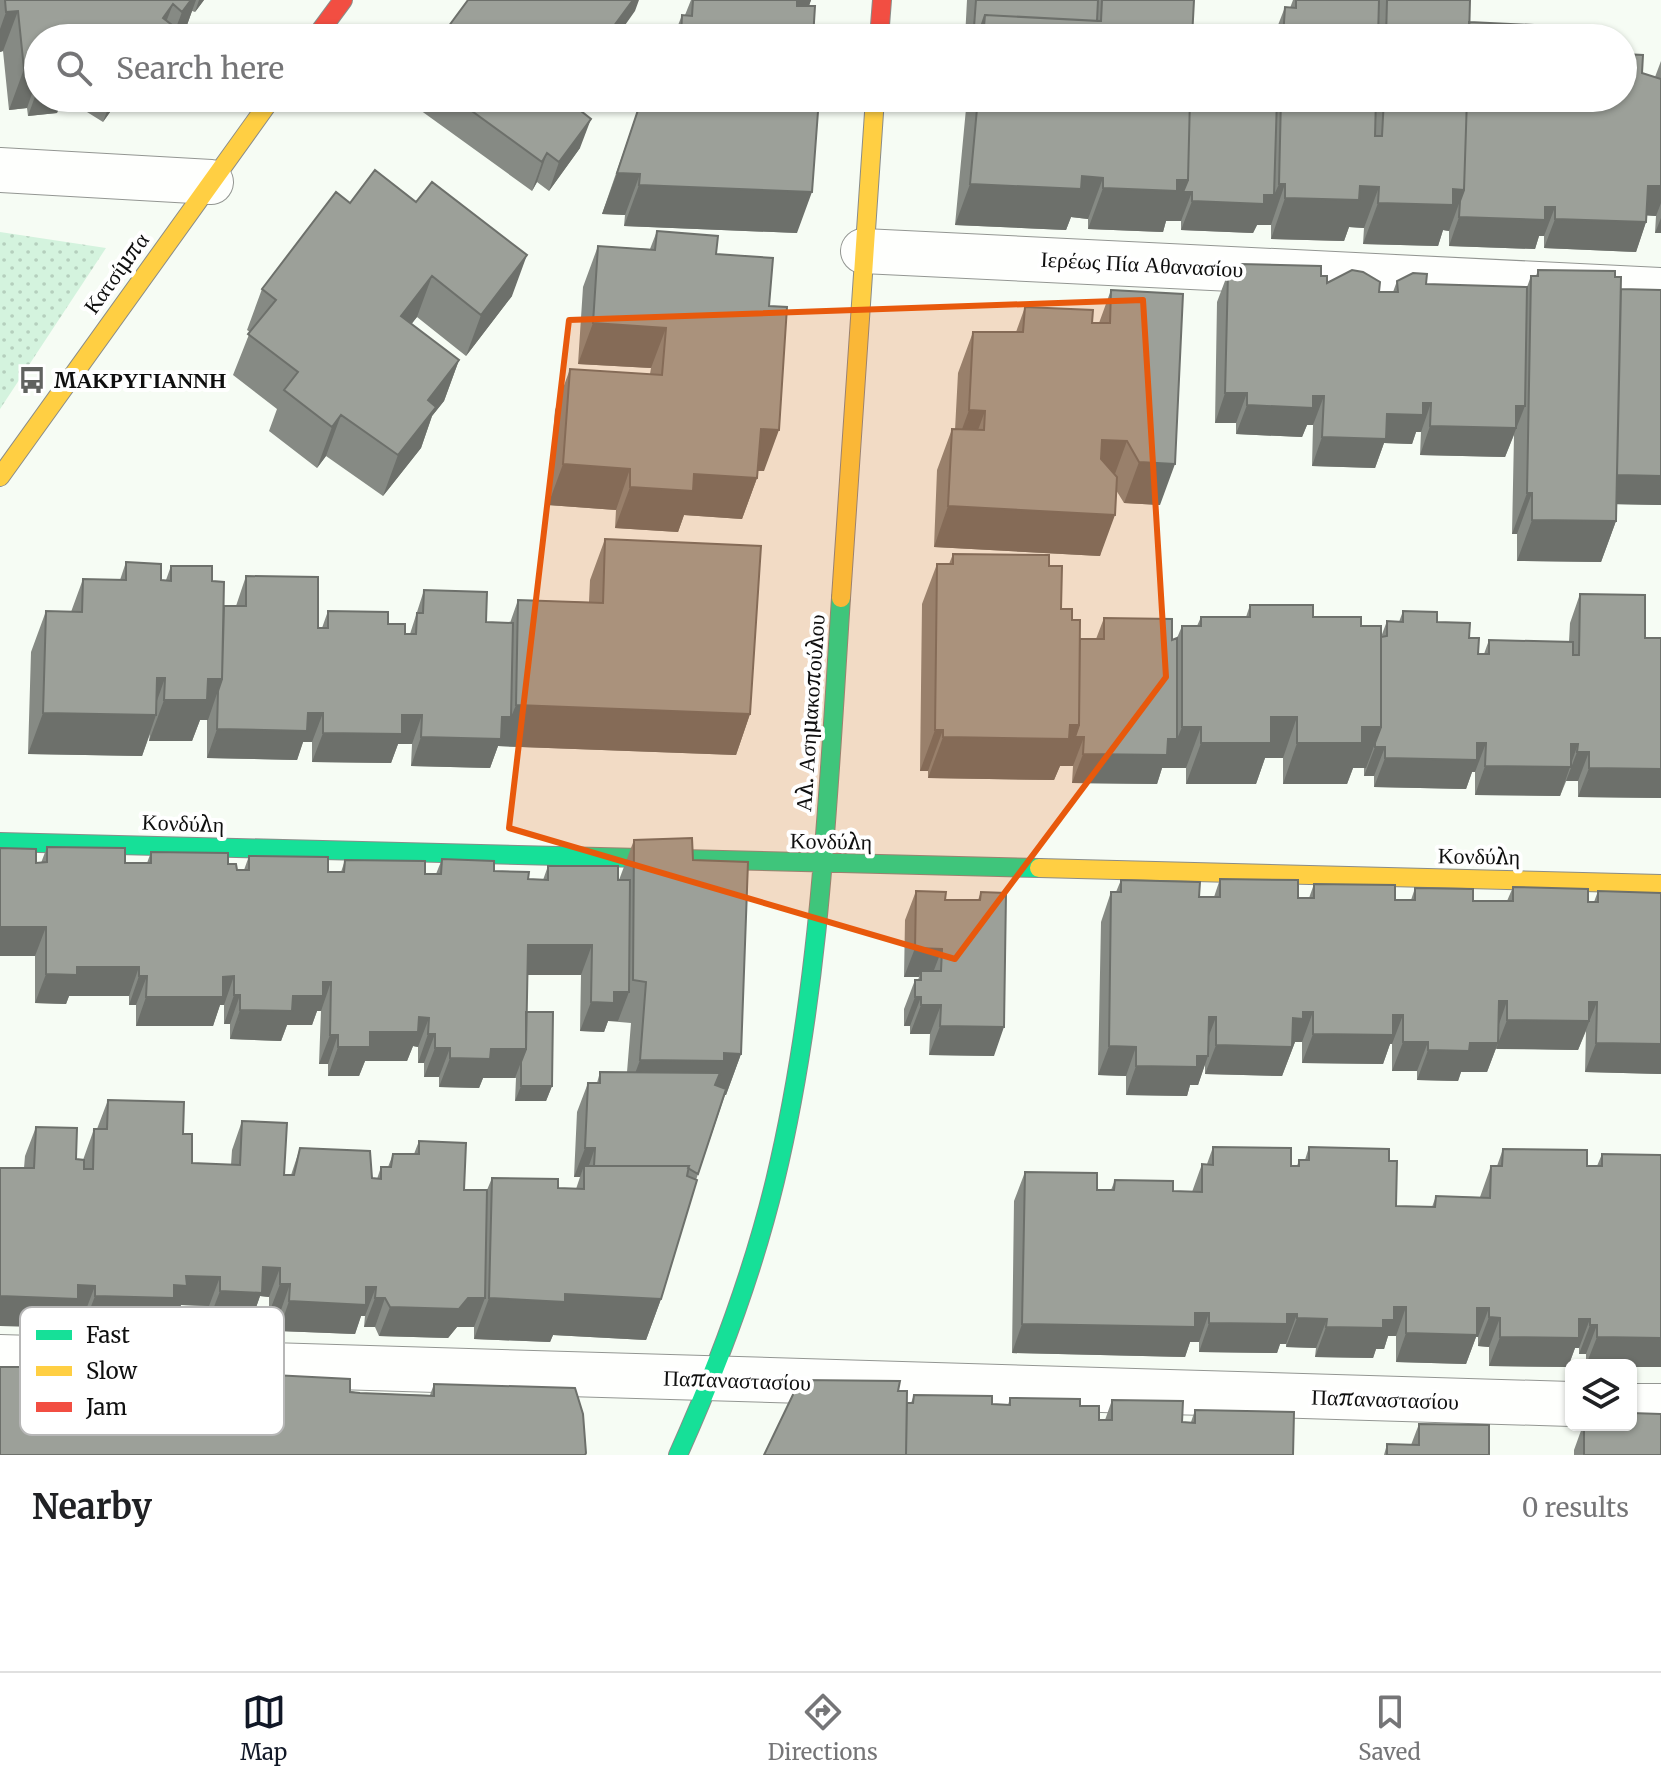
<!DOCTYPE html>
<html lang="en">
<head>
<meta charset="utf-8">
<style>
	:root { --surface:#fff; --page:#f6f6f6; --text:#202124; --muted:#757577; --line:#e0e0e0; --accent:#111827 }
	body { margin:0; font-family:Merriweather,serif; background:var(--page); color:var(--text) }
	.controls { position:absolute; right:24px; bottom:24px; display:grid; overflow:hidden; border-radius:12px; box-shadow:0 2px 6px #0004 }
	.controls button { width:72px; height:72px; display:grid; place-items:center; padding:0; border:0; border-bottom:2px solid var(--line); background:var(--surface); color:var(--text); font:40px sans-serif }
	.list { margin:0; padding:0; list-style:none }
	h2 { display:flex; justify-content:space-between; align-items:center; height:104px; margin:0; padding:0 32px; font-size:34px }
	h2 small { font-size:26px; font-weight:400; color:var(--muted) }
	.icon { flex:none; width:44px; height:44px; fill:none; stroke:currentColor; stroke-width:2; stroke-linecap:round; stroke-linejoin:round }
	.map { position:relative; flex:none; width:1661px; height:1455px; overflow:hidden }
	.search { position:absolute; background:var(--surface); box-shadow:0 2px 6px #0004; left:24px; right:24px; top:24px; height:88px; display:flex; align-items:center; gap:20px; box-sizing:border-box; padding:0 28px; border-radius:44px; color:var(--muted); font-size:30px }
	.sheet { height:216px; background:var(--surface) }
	nav { display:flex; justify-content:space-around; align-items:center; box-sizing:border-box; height:112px; border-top:2px solid var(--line); background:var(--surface); font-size:22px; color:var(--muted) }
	nav a { display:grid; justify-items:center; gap:4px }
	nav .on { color:var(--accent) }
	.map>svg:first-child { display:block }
	.park { fill:url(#park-dots) }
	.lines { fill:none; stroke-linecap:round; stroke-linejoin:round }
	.street-casing { stroke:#939692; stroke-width:46 }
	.fast-casing { stroke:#8a8c89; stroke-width:20 }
	.slow-casing { stroke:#8a8c89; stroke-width:20 }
	.jam-casing { stroke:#8a8c89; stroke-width:20 }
	.street { stroke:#fefffd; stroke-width:44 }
	.fast { stroke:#16e098; stroke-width:18 }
	.slow { stroke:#ffcf43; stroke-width:18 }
	.jam { stroke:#f24e42; stroke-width:18 }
	.wall { fill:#868a84 }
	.shaded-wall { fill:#6d706b }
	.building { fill:#9ca099; stroke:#6d706b; stroke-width:2 }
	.marked { fill:#e8590c; fill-opacity:0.2; stroke:#e8590c; stroke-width:6; stroke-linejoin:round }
	.labels { text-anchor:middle; stroke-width:8; stroke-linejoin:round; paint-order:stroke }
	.street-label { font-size:22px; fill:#0f0f0f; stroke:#fff }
	.poi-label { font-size:22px; font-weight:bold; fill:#0f0f0f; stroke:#fff; text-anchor:start }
	.key { fill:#fff; stroke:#b7b7b7; stroke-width:2 }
	.key-label { font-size:22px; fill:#0f0f0f }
</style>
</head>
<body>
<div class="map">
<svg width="1661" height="1455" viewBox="0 0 1661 1455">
	<defs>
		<pattern id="park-dots" width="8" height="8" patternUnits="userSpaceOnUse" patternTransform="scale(2)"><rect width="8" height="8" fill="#d4f3de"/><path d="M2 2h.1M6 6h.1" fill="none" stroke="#b5cfbd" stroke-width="1.8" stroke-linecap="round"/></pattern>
	</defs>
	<rect width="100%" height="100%" fill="#f6fcf4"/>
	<path class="park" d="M0,232l106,16 -106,161z"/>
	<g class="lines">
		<g class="street-casing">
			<path id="street" d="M0,170l211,12
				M863,251l798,39
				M0,1357l1571,47
				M1631,1406h30"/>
		</g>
		<g class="fast-casing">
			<path id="fast" d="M0,842l1039,26
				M678,1455c40,-89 74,-179 97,-274 46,-191 53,-388 66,-583"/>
		</g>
		<g class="slow-casing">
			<path id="slow" d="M0,477l272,-379
				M841,598l34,-500
				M1039,868l622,16"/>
		</g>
		<g class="jam-casing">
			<path id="jam" d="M315,38l28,-38
				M879,38l3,-38"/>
		</g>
		<use href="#street" class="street"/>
		<use href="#fast" class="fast"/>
		<use href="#slow" class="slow"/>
		<use href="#jam" class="jam"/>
	</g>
	<path class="wall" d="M0,0h204l-9,12 -3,-1 -5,14 -9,13h-140v60h82l-17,24 -32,-20 -11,2 -3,9 -29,3 -1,-8 -18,2 -6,-59 -3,1z
		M691,0h120l-2,6 4,32h-140l9,-23h3z
		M967,0h227l-2,38h-227z
		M1293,0h177l-1,22 84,16h-280l12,-31 5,1z
		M1661,61v172h-6l1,-17 -9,-1 -1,7 -10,30 -92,-4v-12h-5l-4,13 -86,-3v-16v1l-6,-1 -5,16 -75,-2 1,-16 -15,-1 -5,14 -73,-2v-14h-14l-4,8 -72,-3v-9h-15l-3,11 -75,-3v-10l-17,-2 -5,13 -111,-5 12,-127h656l19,-25 13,4z
		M420,98h165l-7,10 2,40 -31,43 -12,-9 -5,9 -112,-81 4,-10z
		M642,98l155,135 -173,-7 1,-11 -23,-1z
		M350,203l162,93 -46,60 -49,-39 -6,7 48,36 -15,41 -12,15 -11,32 -38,48 -57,-40 -9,12 -48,-37 8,-22 -44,-34 17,-43 -3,-2 15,-41z
		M657,231l59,23 53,52 -5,165h-6l-1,7 -15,41 -58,-4 -6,17 -63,-4 1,-18 -68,-5 7,-95 15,-41 80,5 1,-6 -73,-4 5,-77 15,-41 52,3z
		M1240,264l81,12 6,7 52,9h14l4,-11 29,3 101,3 4,-11h5l2,-6 77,7 6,12 40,1v215l-44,-1 -1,17 -15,41 -84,-1v-27h-5l2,-99 -9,22 -85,-2 1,-23h-5l-4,12 -28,-1 -9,25 -63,-2 1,-41h-6l-5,12 -66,-3v-11h-21l2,-121 11,-29h8z
		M1111,290l49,215 -36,-2 -8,-13 -16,66 -166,-9 3,-77 15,-41 3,1 3,-57 15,-41h43l9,-25 67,16h7z
		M605,539l145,175 -14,41 -238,-9 -8,22 -79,-2 1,-22h-14l-7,19 -79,-1v-20h-9l-6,18 -90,-2v-38h-7l-8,21h-43l1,-7 -8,22 -114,-2 3,-102 15,-41 25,1 12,-33 37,1 6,-18 35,18h5l5,-14 41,15 12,25h12l10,-30 72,52h4l6,-17 60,13 17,10h5l14,-44 62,32 24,1 8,-23 71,2 1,-22z
		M953,554l96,12 12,43 11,11 8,19h16l8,-21 68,22 5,-2 5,-12h15l4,-9h45l4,-12 111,21 20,11 6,-16 12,1 4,-11 34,11 32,16 9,16h6l5,-14 80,2 1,-19 10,-29 65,44h16v160l-83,-1v-16h-12l1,-2 -7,17 -85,-1v-23h-3l-6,17 -92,-2v-11h-10v-8h-11l-6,16h-64v-26h-18l-9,26h-70v-16h-24l-5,16 -85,-1 1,-17h-13l-6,14 -126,-2v-7h-8l2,-167 15,-40h12z
		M634,840l59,20 48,194 -15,41h-1l-29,85 -35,119 -15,41 -93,-5 -3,7 -76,-3v-12h-17l-9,11 -69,-2 -4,-9h-11l1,-11h-4l-6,18 -76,-3 1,-18h-11v-16l-9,-1 -9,26 -42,-2v-14l-28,-1 -4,10h-9l-5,12 -79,-2v-10h-12l-5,13 -43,-160 1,-12 11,-29 40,32 7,1 11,-31h3l11,-29 75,34 9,29 39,2 1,-15 10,-29 42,54h7l9,-27 72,30 5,1 4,-12h7l5,-13h21l5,-13 45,49h23l5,-12 66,10 18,1 4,-12h-6l3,-65 11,-29h9l3,-11h27l4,-49 -23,-2 -4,11 -24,-1 1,-56h-54l-1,37 26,74 -6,15h-31l1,-23h-33l-4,10 -40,-1v-10h-15v-14h-6v-16l-5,-1 -6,15h-42l-6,15h-31v-12h-9l2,-53h-4l-5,14h-25l-6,16 -51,-2v-15h-6v-19h-4l-7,21h-77v-21h-7v-9h-60l-3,8 -31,-1v-47h-35l36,-93h5l6,-16 78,16h22l4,-11 77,12 9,6h7l5,-14 79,16h13l4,-12 80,14h11l6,-15 86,20 15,1 5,-14 71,14z
		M1220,879l78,19h11l5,-14 81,16h16l4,-12 58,13h34l6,-14 75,15h6l4,-11 63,2v181l-76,-2 1,-41 -8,19 -82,-2 -9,24h-26l-3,9 -41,-1v-9h-25v-27h-2l-7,20 -81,-1v-21h-7l-13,34 -77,-2v-10l-7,21h-8l-3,11 -61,-1v-19l-28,-1 3,-153 10,-30h5l5,-12 78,17h15z
		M916,891l29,9h33l3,-8 13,164 -65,-1 1,-21h-20v-8h-6v-17l11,-29h3l1,-3h-15l1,-57z
		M1213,1147l78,19h6l2,-6h6l4,-13 80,14 7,45 36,1 4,-11 44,1 11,-31h6l6,-17 84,17h10l5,-12 59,213h-30v-2h-45v-11h-7v-6h-4l-7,19 -79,-1v-19l-11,-1v-9h-2l-10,27 -70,-2v-26h-8l-4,13h-8l-3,9 -58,-1 1,-9 -30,-1v-3h-6l-3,9 -78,-1v-10h-9l-5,15 -173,-4 2,-152 11,-29 72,18h14l4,-10 58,11 19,1 10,-28h5z
		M83,1367l75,16 16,1 5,-13 76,17 14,1 5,-14 86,18 70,2 4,-11 151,71 -520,-75h13z
		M898,1391l9,12h4l3,-8 78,9 16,1 2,-7 70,8 19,14h6l7,-20 70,22h9l4,-12 98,45h-529z
		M1419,1424l70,31h-105l3,-11 24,1z
		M1583,1425h48l30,30h-87v-5z"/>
	<path class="shaded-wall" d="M191,0h5l-9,25 -9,13h-6l10,-26z
		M199,0h5l-9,12z
		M633,0h6l-4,11 -19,27h-11z
		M796,0h15l-9,25z
		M173,4l-13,34 3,-20z
		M18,11l-15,40 -3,1v-23l6,-17z
		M172,25l-5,13h-5z
		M974,27h7l-4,11h-7z
		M38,67v9l-11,32 -18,2 15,-41z
		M38,88v10h35l-2,4 -11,2 -3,9 -29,3z
		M112,98h8l-17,24z
		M575,98h10l-24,35 10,-30z
		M591,119l-11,29 -31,43 10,-29z
		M547,153l-10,29 -5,9 10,-29z
		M617,173l23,1 -15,41 -23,-1z
		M1082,176l21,2 -15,41 -17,-2 -5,13 -111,-5 15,-41z
		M1177,180h11l-15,41h-7l-3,11 -75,-3 15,-41z
		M1279,184h6l-14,41h-14l-4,8 -72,-3 11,-29 82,-6z
		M639,185l173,7 -15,41 -173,-7z
		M1360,186l19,1 -15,41 -15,-1 -5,14 -73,-2 14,-41z
		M1648,186h13v17l-5,13 -19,-1z
		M1453,189l11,1 -15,41 -6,-1 -5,16 -75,-2 15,-41z
		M1183,192h9l-11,29h-8z
		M1545,207h10l-11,29h-5l-4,13 -86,-3 10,-29z
		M1661,218v15h-6z
		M1555,219l91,3 -10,30 -92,-4z
		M527,255l-15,41 -46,60 15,-41z
		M432,276l-15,41 -31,40 15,-41z
		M593,323l73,5 -15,40 -73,-4z
		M459,360l-15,41 -12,15 -11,32 -38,48 15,-41 30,-55z
		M1225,393h22l-11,30h-21z
		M1313,396h11l-11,29h-6l-5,12 -66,-3 11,-29z
		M1423,403h8l-10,29h-5l-4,12 -28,-1 -9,25 -63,-2 10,-29 65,-23z
		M1516,406h9l-20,51 -85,-2 10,-29z
		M969,410l16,1 -15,41 -16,-1z
		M341,415l-15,41 -9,12 15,-41z
		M761,429l18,1 -15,41 -18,-1z
		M1102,440l25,1 -15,41 -25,-1z
		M1139,462l36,2 -15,41 -36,-2z
		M563,464l67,5 -14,41 -68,-5z
		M694,474l63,4 -15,41 -58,-4 -6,17 -63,-4 15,-41z
		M1614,475l47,1v29l-58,-1z
		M1527,493h5l-15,41h-5z
		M948,506l167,9 -15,41 -166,-9z
		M1532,520l84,1 -15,41 -84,-1z
		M157,678h8l-13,37h4l-14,41 -114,-2 15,-41z
		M208,679h14l-14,41h-8l-8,21h-43l15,-41z
		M516,705l234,9 -14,41 -238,-9 -8,22 -79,-2 10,-29 81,-20h9z
		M308,713h15l-11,29h-9l-6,18 -90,-2 10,-29z
		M402,715h20l-10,29h-14l-7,19 -79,-1 11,-29z
		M1271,717h26l-14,41h-18l-9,26h-70l15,-41z
		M1070,725h9l5,12 -11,29h-13l-6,14 -126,-2 15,-41z
		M1182,727h19l-15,41h-24l-5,16 -85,-1 11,-29 85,-15h9z
		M1362,727h19l-15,41h-13l-6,16h-64l14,-41z
		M935,730h8l-15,41h-8z
		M1477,743h9l-11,29h-3l-6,17 -92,-2 11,-29z
		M1571,744h7l-18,52 -85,-1 10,-29z
		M1375,747h10l-11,29h-10z
		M1577,752h12l-11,29h-12z
		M1589,768l72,1v29l-83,-1z
		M0,927h46l-11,29h-35z
		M528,945h64l-11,30h-64z
		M915,948l27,1 -11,29 -10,-7 -2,6h-15z
		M77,967h62l-10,29h-60l-3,8 -31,-1 11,-29z
		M139,976h8l-11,29h-7z
		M234,976l-10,29h-4l-7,21h-77l10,-29 77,-20z
		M323,982h8l-10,29h-4l-5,14h-25l-6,16 -51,-2 10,-29 53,-14z
		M614,992h15l-11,29h-10l-4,11 -24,-1 11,-29z
		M234,995h6l-10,29h-6z
		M915,997h6l-11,29h-6z
		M1499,1001h8l-10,29z
		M1589,1002h8l-19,48 -82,-1 11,-29z
		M921,1005h20l-11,29h-20z
		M1303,1012h10l-11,30h-7l-13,34 -77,-2 11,-29 77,-27z
		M1393,1015h10l-11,29h-2l-7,20 -81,-1 11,-29z
		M419,1017l10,1 -11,29 -5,-1 -6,15h-42l-6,15h-31l10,-29 32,-15z
		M1209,1017h7l-11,29z
		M940,1026l64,1 -10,29 -65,-1z
		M428,1034h7l-11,29h-6z
		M330,1035h8l-10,29h-9z
		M1403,1042h25l-11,29h-25z
		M1470,1043h28l-11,29h-26l-3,9 -41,-1 11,-30z
		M1596,1043l65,1v30l-76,-2z
		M1109,1046l27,1 -10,29 -28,-1z
		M435,1048h15l-11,29h-15z
		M491,1049h35l-11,29h-32l-4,10 -40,-1 11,-29z
		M724,1053l17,1 -15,41 -14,-1 -87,7 15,-41z
		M1197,1056h11l-10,29h-8l-3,11 -61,-1 10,-29z
		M521,1086h31l-6,15h-31z
		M585,1148h10l-10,29 -1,-11 -4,11h-6z
		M263,1267l17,1 -11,29 -9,-1 -9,26 -42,-2 11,-29z
		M186,1276l34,1 -11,29 -28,-1 -4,10h-9l-5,12 -79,-2 11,-29 79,-11z
		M280,1284h10l-10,29h-11z
		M78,1285l17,1 -11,29h-12l-5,13 -67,-2v-30z
		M366,1287h10l-11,29h-4l-6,18 -76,-3 10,-30z
		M565,1294l96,5 -15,41 -93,-5 -3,7 -76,-3 15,-41z
		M375,1298h10l-10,29h-11z
		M468,1298h17l-11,29h-17l-9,11 -69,-2 11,-29z
		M1394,1307h12l-10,29h-8l-4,13h-8l-3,9 -58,-1 11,-30 57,-7z
		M1477,1308h12l-11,29h-2l-10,27 -70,-2 10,-29z
		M1195,1313h14l-10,29h-9l-5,15 -173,-4 10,-29z
		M1287,1314h10l-11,30h-6l-3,9 -78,-1 10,-29z
		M1489,1317l11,1 -11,29 -11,-1z
		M1297,1318l30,1 -11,29 -30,-1z
		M1579,1319h11l-11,29h-4l-7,19 -79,-1 11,-29z
		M1590,1325h7l-11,29h-7z
		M1597,1337l64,1v29h-30v-2h-45z"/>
	<path class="building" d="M5,0h186l-9,12 -9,-8 -10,14 9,7 -10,13h-124v29l-14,2 -6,-58 -12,1z
		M468,0h165l-28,38h-165z
		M693,0h104v6h18l-2,32h-132l1,-23 10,1z
		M976,0h122l-1,21 -112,-6 -4,12h-7z
		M1102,0h92l-2,38h-209l2,-23 116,6z
		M1296,0h83l-1,38h-95l2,-31 11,1z
		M1387,0h83l-1,38h-83z
		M1469,22l85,4 -1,12h-84z
		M1623,54l20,1 -1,18 19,6v107h-13l-2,36 -91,-3v-12h-10v13l-86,-3 1,-16 4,-11 3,-92h156z
		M454,98h121l-4,5 20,16 -32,43 -12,-9 -5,9z
		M642,98h177l-7,94 -173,-7 1,-11 -23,-1z
		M978,98h212l-2,82h-11v11l-74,-3v-10l-21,-2 -1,13 -111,-5z
		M1190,98h87l-3,97h-10v9l-72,-3v-9h-9l5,-12z
		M1281,98h95l-1,38h7l2,-38h83l-3,92 -11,-1v16l-75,-2 1,-16 -19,-1 -1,14 -74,-2v-14h-6z
		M375,170l41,32 16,-20 95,73 -46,60 -49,-39 -31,40 58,44 -31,40 8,7 -38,48 -57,-40 -9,12 -48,-37 14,-18 -50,-38 28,-34 -14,-11 74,-97 14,11z
		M657,231l61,5 -2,18 57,4 -4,48 18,1 -8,123 -18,-1 -4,49 -63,-4 -1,17 -63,-4v-18l-67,-5 7,-95 92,6 4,-47 -73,-5 5,-77 57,4z
		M1240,264l81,2v10h6v7l25,-13 11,2 17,10 -1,10h19l-1,-11 16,-8 14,1 -1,10 101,3 -2,119h-9v22l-86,-2 1,-23h-8v12l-36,-1 -1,25 -64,-2 2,-41h-11v12l-66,-3v-12h-22l3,-120h11z
		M1538,270l77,1v6h6l-5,244 -84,-1v-27h-5l4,-217h7z
		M1621,289l40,1v186l-44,-1z
		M1111,290l72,4 -8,170 -36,-2 -12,-21 -25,-1 -1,19 16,18 -2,38 -167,-9 4,-77 32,1 1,-19 -16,-1 4,-78h50l2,-25 68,3 -1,13h18z
		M605,539l156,7 -11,168 -234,-9 2,-105 85,3z
		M953,554l96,1v11h13l-1,43h11v11h8l-1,105h-9l-1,14 -126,-2v-7h-8l2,-166h16z
		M126,562l35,2v16l10,1v-15h41v15l12,1 -2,97h-14l-1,21h-43l1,-22h-8l-1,37 -113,-2 3,-102 36,1 1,-33 43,1z
		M246,576l72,1v51h10v-17l60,1v12h17v10h11l1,-21h6l1,-23 63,2 -1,30 27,1 -2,94h-9l-1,22 -80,-2 1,-22h-20v19l-79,-1v-20h-15l-1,18 -90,-2 1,-38 4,-12 2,-73h22z
		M1580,594l65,1v43h16v131l-72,-1v-16h-12l1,-8h-7v23l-86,-1 1,-23h-9v17l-92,-2v-11h-10v-4l6,-16v-90l6,-1v-15l16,1v-11l34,1v10l33,1 -1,15h10l-1,16h11v-14l84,2v13h6z
		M1250,605h63v12h48v9h20v101h-19v16h-65v-26h-26v26h-70v-16h-19v-101h19v-9h49z
		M1104,618l68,1v21l5,-2v101h-9l-1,16 -84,-1 1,-17h-9l4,-12 1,-86h24z
		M692,838l1,22 55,2 -7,192 -17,-1v8l-84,-1 6,-78 -13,-2 1,-140z
		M47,847l78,1v15h26v-11l77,1v11h8l1,6h12v-14l79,1v15h16l1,-12 80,1v13h16l1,-15 52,2v10l35,1 -1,7 20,1v-14h70v14h12l-1,112h-15v11l-23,-1 1,-57h-64l-2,104h-35l-1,10 -40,-1v-10h-15v-14h-7l1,-16 -10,-1 -1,15h-48v15h-32v-12h-8l1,-53h-8v14h-30l-1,15 -52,-1v-15h-6v-19l-11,1v20h-77l1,-21h-8v-9h-62v8l-31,-1v-47h-46v-79l36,1v14l11,-1z
		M1220,879l78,1v18h16v-14l81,1v15h20v-12l58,1v12h40v-14l75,2v13h10v-11l63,2v151l-65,-1 1,-41h-8v19l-82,-1v-19h-8l-1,42h-28l-1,8 -41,-1v-8h-25v-27h-10v20l-80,-1v-22h-10v7l-10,-1 -1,29 -76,-2v-28h-7l-1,39h-11v11l-61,-1v-19l-27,-1 2,-154h10v-12l79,2 -1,15h21z
		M916,891l30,1 -1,8h35l1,-8 25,1 -2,134 -64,-1 1,-21h-20v-8h-6v-17h6v-9h20l1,-22 -27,-1z
		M526,1012h27l-1,74h-31v-24l5,-13z
		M600,1072l120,1 -5,12 11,4 -28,85 -10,-6 1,-2h-95l1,-18h-10l3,-65h12z
		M108,1100l76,2 -1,32h9v29l48,2 2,-44 45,2 -3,52h10l6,-27 70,3 2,27 9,1v-12h10l2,-13h26v-13l47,2 -2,47h23l-2,108h-17l-9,11 -69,-2 -5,-9h-10l1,-11h-10v18l-77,-4 1,-17h-10v-16l-17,-1 -1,26 -42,-2v-14l-34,-1 1,10 -13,-1v13l-79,-2v-10l-17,-1v14l-78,-3v-128h34l2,-41 41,1 -1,31 8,1v9h9l1,-40h13z
		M1213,1147l78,1v18h8v-6h10v-13l80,2v12h8l-1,45 39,1 1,-11 54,2 1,-32h11l1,-17 84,1v16h15v-12l59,1v183l-64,-1v-12h-7v-6h-11v19l-79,-1v-19l-11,-1v-9h-12v27l-71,-2v-26h-12v13h-11v8l-57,-1 1,-8 -30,-1v-4h-10v10l-78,-1v-10h-14v14l-173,-3 3,-152 72,1v17h17l1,-10 58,1v10l29,1v-28l11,1z
		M584,1166h105l-2,10 10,4 -36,119 -96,-5v8l-76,-4 3,-120 66,1v9l26,1z
		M0,1367h66l-1,13 18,-1v-12l76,5 -1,11 9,1h11l1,-13 77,3 -1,14 18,1 1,-14 76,4v13l10,1 74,3v-12l141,4 8,26 3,39 -1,2h-585z
		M800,1380l100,1 -2,10h9l-1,64h-142z
		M914,1395l78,1v8l18,1v-7l70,1v7h19v14h13v-20l71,1 -1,21 13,1v-13l99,2 -1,43h-387l1,-52h6z
		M1631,1413l30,1v41h-77v-30h47z
		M1419,1424l70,1v30h-102v-11l32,1z"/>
	<path class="marked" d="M1143,300l23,377 -211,282 -446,-131 60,-508z"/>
	<defs>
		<g id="bus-bare" transform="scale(2.16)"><path d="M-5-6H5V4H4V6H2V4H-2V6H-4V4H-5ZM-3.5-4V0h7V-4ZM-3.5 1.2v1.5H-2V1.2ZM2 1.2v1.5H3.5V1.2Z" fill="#60625f" stroke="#fff" stroke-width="2.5" paint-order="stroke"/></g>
	</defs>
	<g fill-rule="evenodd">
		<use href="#bus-bare" x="32" y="380"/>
	</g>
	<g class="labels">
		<g class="street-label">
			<text transform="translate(1142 264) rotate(3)" y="8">Ιερέως Πία Αθανασίου</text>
			<text transform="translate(116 273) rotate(-54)" y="8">Κατσίμπα</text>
			<text transform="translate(810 713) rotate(-86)" y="8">Αλ. Ασημακοπούλου</text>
			<text transform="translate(183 823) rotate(2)" y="8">Κονδύλη</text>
			<text transform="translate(831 841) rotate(1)" y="8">Κονδύλη</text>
			<text transform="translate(1479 856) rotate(1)" y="8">Κονδύλη</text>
			<text transform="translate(737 1380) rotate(2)" y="8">Παπαναστασίου</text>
			<text transform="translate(1385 1399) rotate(2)" y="8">Παπαναστασίου</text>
		</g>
		<g class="poi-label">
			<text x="54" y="388">ΜΑΚΡΥΓΙΑΝΝΗ</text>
		</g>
	</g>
	<rect x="20" y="1307" width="264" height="128" rx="12" class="key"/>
	<rect x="36" y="1330" width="36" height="10" fill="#16e098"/>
	<rect x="36" y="1366" width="36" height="10" fill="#ffcf43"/>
	<rect x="36" y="1402" width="36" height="10" fill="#f24e42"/>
	<g class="key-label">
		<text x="86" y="1343">Fast</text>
		<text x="86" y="1379">Slow</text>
		<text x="86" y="1415">Jam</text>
	</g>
</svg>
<div class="controls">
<button><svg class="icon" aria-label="layers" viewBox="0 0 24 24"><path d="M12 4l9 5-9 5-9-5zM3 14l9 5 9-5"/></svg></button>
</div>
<div class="search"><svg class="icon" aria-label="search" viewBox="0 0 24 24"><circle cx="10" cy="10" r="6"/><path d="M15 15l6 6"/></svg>Search here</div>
</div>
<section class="sheet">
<h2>Nearby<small>0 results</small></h2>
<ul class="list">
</ul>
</section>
<nav>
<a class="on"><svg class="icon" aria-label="map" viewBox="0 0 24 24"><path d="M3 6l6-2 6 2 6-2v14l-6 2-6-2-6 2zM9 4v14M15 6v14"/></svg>Map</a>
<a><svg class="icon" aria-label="directions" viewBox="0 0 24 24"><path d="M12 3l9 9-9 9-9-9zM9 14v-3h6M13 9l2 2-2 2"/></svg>Directions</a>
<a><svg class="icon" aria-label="saved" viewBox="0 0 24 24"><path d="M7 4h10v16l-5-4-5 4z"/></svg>Saved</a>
</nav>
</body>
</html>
